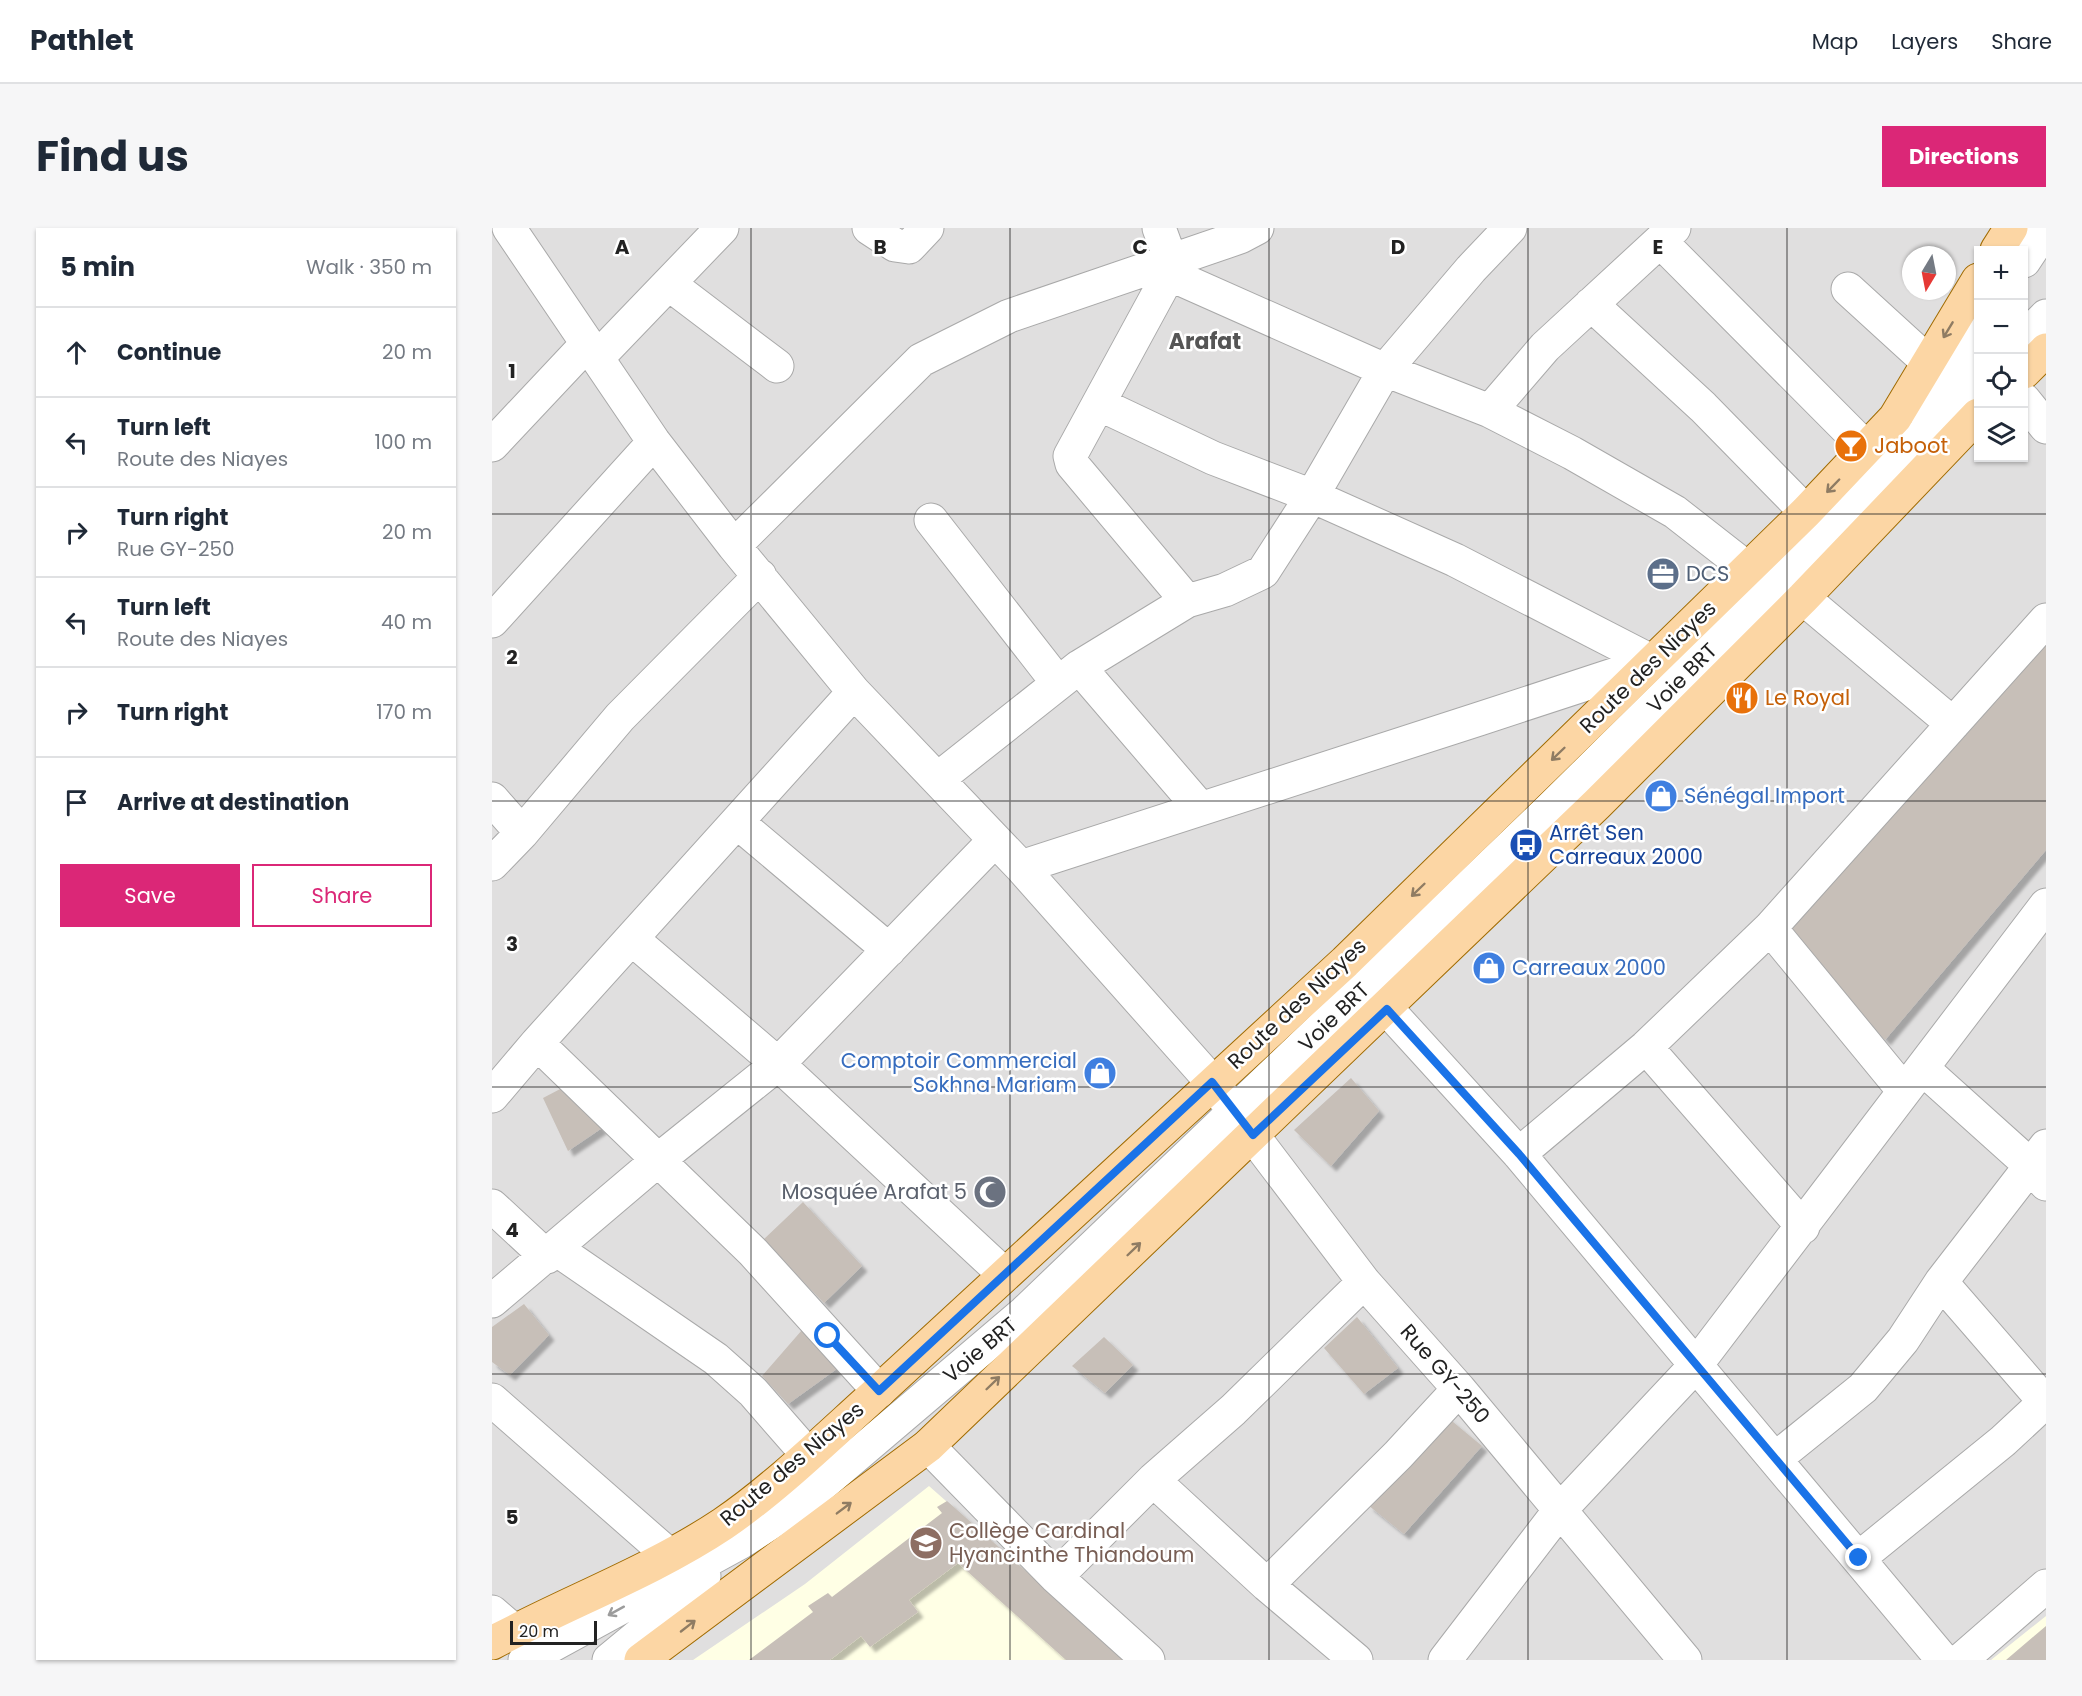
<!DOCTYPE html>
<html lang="en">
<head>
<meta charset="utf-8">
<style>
	:root { --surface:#fff; --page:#f6f6f7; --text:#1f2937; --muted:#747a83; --line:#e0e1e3; --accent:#db2777 }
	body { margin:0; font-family:Poppins,sans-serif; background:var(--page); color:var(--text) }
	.controls { position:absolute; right:18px; top:18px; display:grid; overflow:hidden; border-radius:0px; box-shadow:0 2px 4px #0004 }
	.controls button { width:54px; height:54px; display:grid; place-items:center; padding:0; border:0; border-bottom:2px solid var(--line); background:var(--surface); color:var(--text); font:30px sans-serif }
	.compass { position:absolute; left:1410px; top:18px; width:54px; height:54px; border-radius:50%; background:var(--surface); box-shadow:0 2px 4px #0004; rotate:190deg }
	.scale { position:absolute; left:18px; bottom:15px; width:87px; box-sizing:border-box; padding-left:6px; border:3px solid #222; border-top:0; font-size:16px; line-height:21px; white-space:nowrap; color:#222; -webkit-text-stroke:4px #fff; paint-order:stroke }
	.stop { position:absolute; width:18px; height:18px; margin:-14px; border:4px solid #1a73e8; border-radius:50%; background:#fff }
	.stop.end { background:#1a73e8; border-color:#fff; box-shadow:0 2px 6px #0008 }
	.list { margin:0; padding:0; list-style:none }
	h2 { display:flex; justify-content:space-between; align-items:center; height:78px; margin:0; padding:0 24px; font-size:26px }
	h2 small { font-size:20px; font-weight:400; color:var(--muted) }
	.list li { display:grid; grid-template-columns:39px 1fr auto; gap:18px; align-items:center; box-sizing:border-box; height:90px; padding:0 24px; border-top:2px solid var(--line) }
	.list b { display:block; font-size:22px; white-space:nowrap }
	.list p { margin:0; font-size:20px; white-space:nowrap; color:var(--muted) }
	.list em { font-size:20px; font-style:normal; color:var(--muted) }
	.actions { display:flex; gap:12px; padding:18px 24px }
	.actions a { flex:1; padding:14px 0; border:2px solid var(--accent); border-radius:0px; text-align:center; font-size:21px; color:var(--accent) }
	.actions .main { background:var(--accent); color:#fff }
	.icon { flex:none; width:33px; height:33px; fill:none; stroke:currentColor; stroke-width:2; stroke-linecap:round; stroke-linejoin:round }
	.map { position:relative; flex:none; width:1554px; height:1432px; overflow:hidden; border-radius:0px }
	header { display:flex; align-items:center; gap:36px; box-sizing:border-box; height:84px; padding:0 30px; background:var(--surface); border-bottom:2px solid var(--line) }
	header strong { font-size:28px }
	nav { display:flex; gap:33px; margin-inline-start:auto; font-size:21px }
	.intro { display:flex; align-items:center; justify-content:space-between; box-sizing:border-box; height:144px; padding:0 36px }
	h1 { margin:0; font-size:42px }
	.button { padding:15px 27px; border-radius:0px; background:var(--accent); color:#fff; font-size:21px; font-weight:700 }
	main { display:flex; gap:36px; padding:0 36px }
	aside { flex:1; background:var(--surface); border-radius:0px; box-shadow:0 2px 4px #0004 }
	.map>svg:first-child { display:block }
	.residential { fill:#e0dfdf; fill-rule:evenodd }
	.education { fill:#ffffe5 }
	.building { fill:#c7bfb8; filter:url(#shadow) }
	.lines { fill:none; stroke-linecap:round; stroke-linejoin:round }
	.minor-casing { stroke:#a9a9a9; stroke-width:35 }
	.major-casing { stroke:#a06b00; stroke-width:35 }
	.minor { stroke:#fff; stroke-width:33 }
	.major { stroke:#fcd6a4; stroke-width:33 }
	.oneway { stroke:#8f7c63 }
	.oneway2 { stroke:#9c9c9c }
	.route { stroke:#1a73e8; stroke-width:8 }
	.grid { fill:none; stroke:#222; stroke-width:1.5; stroke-opacity:0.55 }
	.labels { text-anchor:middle; stroke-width:5; stroke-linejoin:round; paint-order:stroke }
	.food-label { font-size:21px; fill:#c56008; stroke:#fff; text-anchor:start }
	.service-label { font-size:21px; fill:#4e5e75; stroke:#fff; text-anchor:start }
	.street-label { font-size:21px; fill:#222; stroke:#fff }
	.shop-label { font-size:21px; fill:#366cbe; stroke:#fff; text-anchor:start }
	.transit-label { font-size:21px; fill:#164399; stroke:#fff; text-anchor:start }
	.worship-label { font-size:21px; fill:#5b616d; stroke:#fff; text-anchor:end }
	.education-label { font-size:21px; fill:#785e54; stroke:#fff; text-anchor:start }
	.neighbourhood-label { font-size:22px; font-weight:bold; fill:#555; stroke:#fff }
	.grid-label { font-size:20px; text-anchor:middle; font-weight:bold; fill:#222; stroke:#fff; stroke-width:5; stroke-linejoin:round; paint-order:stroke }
</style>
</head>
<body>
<header>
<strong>Pathlet</strong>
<nav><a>Map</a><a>Layers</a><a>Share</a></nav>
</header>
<div class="intro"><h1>Find us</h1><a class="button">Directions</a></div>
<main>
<aside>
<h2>5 min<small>Walk · 350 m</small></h2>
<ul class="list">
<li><svg class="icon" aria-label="ahead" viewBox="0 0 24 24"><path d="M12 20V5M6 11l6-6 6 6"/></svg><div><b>Continue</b></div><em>20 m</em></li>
<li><svg class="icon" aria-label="left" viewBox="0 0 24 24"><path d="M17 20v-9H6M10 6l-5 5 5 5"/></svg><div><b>Turn left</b><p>Route des Niayes</p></div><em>100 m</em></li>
<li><svg class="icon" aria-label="right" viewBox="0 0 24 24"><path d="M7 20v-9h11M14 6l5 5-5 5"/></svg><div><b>Turn right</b><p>Rue GY-250</p></div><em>20 m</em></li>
<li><svg class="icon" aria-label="left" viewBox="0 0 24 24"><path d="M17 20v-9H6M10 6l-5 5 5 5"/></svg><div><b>Turn left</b><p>Route des Niayes</p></div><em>40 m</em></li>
<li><svg class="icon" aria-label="right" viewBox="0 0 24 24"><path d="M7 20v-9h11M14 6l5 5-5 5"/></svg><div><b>Turn right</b></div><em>170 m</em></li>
<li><svg class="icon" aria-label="arrive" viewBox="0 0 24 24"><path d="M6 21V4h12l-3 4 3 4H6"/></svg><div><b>Arrive at destination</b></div></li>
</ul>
<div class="actions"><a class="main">Save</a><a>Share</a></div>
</aside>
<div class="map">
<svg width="1554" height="1432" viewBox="0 0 1554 1432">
	<defs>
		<filter id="shadow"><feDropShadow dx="5.5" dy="5.5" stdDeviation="1.5" flood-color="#0004"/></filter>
	</defs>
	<rect width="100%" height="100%" fill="#f2efe9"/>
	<path class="residential" d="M0,0h1554v1432h-1554zM1486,22h46v208h-46zM1419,27h36v36h-36z"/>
	<path class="education" d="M437,1258l197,174h-433l112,-76z
		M1554,1388v44h-55z"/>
	<path class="building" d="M1554,413v209l-161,190 -100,-108z
		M859,850l28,33 -48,55 -37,-36z
		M72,859l38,41 -34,23 -25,-53z
		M311,974l59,64 -38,37 -61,-63z
		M32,1076l25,31 -39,40 -18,-13v-35z
		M865,1089l41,51 -34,26 -40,-46z
		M310,1102l36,38 -50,36 -26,-28z
		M612,1109l29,28 -28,28 -33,-27z
		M949,1184l41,34 -78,88 -36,-29z
		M455,1273l179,159h-60l-108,-97 -49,37 9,12 -48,35 -9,-11 -31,24h-81l64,-48 -5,-6 20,-13 4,4 110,-84 -5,-6z
		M1554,1398v34h-40z"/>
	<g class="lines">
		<g class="minor-casing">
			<path id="minor" d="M17,0l145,214 80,104 120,146 167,175 191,215 152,200 95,107 226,271
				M377,0l26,17 14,2 18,-19
				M667,0l12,33 -2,13 -99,182 2,8 115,137
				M1169,14l207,208
				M1532,33l22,-33
				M677,46l216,96 105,41 82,42 103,59 73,57
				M177,56l108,82
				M1356,61l80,73
				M1099,76l112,103 103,105
				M1532,110l22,-22
				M106,129l124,-129
				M1532,172l22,27
				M607,176l114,54 99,38 143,64 198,102
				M998,183l55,-64 129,-119
				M1434,186l52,-85
				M0,217l95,-101
				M439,292l127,163
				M242,318l187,-186 88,-44 231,-79 17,-9
				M1311,370l150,126
				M0,393l162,-179
				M587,439l121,141
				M447,550l140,-111 108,-66 38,-11 38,-18 49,-76 73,-126 86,-101 39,-41
				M0,571l30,34
				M245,594l152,128
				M0,636l30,-31 98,-116 140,-141
				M529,639c211,-70 422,-135 632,-205
				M1278,700l134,163
				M140,711l146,125 226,210
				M895,781l132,145 424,506
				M45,815l216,209 126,139
				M1154,819l157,180
				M1430,840l108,97 16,19
				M0,868l45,-53 317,-351
				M1027,926l127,-107 124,-119 276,-308
				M0,978l55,51
				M64,1021l160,110 37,33 55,63
				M1449,1054l104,120
				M0,1073l165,-140 121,-97 217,-224
				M0,1172l178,156
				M436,1218l128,131 92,83
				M1283,1231l88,-71 40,-48 38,-58 105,-136
				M661,1252l114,105 89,75
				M1367,1330l144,-117 43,-40
				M564,1349l97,-97 80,-70 131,-128
				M775,1357l131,-130 61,-66
				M0,1384l22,19
				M33,1432l216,-118 57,-37 227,-193 527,-505 198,-196 147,-152 81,-78
				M117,1432l40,-33 55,-51
				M953,1432l115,-150 136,-145 350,-460
				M1469,1432l85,-74"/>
		</g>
		<g class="major-casing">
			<path id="major" d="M1505,22l14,-22
				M1532,144l22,-22
				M0,1415c76,-41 159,-71 231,-119 53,-36 108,-90 156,-133l466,-429 461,-450 89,-94 83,-138
				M149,1432l287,-214 669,-642 206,-206 175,-183"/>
		</g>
		<use href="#minor" class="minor"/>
		<use href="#major" class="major"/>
	</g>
	<defs><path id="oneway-shaft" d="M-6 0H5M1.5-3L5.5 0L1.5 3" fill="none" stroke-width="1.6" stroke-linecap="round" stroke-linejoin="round" transform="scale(1.5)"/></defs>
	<g class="oneway">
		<use href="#oneway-shaft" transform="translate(1456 102) rotate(121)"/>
		<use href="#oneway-shaft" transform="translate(1341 258) rotate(134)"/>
		<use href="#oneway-shaft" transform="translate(1066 526) rotate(136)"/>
		<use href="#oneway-shaft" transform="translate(926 662) rotate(136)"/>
		<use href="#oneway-shaft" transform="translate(642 1021) rotate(-44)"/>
		<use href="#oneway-shaft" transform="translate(501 1155) rotate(-44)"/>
		<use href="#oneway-shaft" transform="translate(352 1280) rotate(-37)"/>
		<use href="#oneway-shaft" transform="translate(196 1398) rotate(-38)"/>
	</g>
	<use class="oneway2" href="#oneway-shaft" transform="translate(124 1383) rotate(151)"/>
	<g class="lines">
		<path class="route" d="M336,1108l51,55 333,-309 41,53 134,-126 132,145 340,404"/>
	</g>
	<path class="grid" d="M259,0v1432M518,0v1432M777,0v1432M1036,0v1432M1295,0v1432M0,286h1554M0,573h1554M0,859h1554M0,1146h1554"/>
	<defs>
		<g id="bar-disc" transform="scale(1.725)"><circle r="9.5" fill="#e8710a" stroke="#fff"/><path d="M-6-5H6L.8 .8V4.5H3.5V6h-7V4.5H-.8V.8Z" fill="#fff"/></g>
		<g id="office-disc" transform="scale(1.725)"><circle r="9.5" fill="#5c6f8a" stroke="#fff"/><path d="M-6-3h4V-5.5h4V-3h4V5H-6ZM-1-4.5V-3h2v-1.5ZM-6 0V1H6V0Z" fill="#fff"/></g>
		<g id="restaurant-disc" transform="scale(1.725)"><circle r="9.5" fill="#e8710a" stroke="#fff"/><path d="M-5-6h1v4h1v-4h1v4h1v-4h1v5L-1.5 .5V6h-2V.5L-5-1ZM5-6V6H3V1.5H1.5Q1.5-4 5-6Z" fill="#fff"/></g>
		<g id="shop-disc" transform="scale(1.725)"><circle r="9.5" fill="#3f7fe0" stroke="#fff"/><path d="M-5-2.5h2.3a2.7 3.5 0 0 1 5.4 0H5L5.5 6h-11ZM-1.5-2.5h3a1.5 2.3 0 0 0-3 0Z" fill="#fff"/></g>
		<g id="bus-disc" transform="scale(1.725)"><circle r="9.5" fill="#1a4fb4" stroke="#fff"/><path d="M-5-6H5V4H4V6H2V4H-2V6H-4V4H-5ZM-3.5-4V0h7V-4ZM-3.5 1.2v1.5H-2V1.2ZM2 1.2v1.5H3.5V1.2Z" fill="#fff"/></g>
		<g id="mosque-disc" transform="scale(1.725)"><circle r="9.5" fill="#6b7280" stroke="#fff"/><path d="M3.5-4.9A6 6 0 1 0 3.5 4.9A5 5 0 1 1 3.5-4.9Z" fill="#fff"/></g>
		<g id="university-disc" transform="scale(1.725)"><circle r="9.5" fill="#8d6e63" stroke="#fff"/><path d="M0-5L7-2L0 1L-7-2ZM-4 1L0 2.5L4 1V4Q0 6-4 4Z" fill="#fff"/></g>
	</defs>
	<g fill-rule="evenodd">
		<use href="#bar-disc" x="1359" y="218"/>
		<use href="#office-disc" x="1171" y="346"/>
		<use href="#restaurant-disc" x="1250" y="470"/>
		<use href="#shop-disc" x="1169" y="568"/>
		<use href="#bus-disc" x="1034" y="617"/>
		<use href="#shop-disc" x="997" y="740"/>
		<use href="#shop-disc" x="608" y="845"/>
		<use href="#mosque-disc" x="498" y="964"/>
		<use href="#university-disc" x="434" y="1315"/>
	</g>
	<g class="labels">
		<g class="food-label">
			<text x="1382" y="225">Jaboot</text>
			<text x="1273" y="477">Le Royal</text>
		</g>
		<g class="service-label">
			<text x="1194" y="353">DCS</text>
		</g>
		<g class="street-label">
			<text transform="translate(1156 439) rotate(-44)" y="7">Route des Niayes</text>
			<text transform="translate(1190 450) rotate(-45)" y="7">Voie BRT</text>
			<text transform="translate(805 776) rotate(-43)" y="7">Route des Niayes</text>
			<text transform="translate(842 789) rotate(-44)" y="7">Voie BRT</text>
			<text transform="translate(488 1122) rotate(-40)" y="7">Voie BRT</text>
			<text transform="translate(953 1146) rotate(49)" y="7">Rue GY-250</text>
			<text transform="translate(300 1236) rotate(-40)" y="7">Route des Niayes</text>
		</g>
		<g class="shop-label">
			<text x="1192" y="575">Sénégal Import</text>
			<text x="1020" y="747">Carreaux 2000</text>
			<text x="585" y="840" text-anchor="end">Comptoir Commercial<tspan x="585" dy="24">Sokhna Mariam</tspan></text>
		</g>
		<g class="transit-label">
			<text x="1057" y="612">Arrêt Sen<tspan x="1057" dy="24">Carreaux 2000</tspan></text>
		</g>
		<g class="worship-label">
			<text x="475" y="971">Mosquée Arafat 5</text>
		</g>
		<g class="education-label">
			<text x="457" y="1310">Collège Cardinal<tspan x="457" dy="24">Hyancinthe Thiandoum</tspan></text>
		</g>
		<g class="neighbourhood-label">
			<text x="713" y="121">Arafat</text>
		</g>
	</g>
	<g class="grid-label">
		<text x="130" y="26">A</text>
		<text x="388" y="26">B</text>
		<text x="648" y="26">C</text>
		<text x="906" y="26">D</text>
		<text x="1166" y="26">E</text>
		<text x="20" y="150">1</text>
		<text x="20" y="436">2</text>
		<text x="20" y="723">3</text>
		<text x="20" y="1009">4</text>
		<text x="20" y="1296">5</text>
	</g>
</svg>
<div class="controls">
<button>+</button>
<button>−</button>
<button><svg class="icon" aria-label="locate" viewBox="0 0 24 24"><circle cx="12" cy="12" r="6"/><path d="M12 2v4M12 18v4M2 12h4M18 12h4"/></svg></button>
<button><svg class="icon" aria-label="layers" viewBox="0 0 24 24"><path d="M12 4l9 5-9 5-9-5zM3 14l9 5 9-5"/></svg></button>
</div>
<svg class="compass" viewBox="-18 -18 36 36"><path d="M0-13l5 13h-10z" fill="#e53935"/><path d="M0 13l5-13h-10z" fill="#747a83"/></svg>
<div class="scale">20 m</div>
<div class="stop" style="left:336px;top:1108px"></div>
<div class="stop end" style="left:1367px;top:1330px"></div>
</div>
</main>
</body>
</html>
